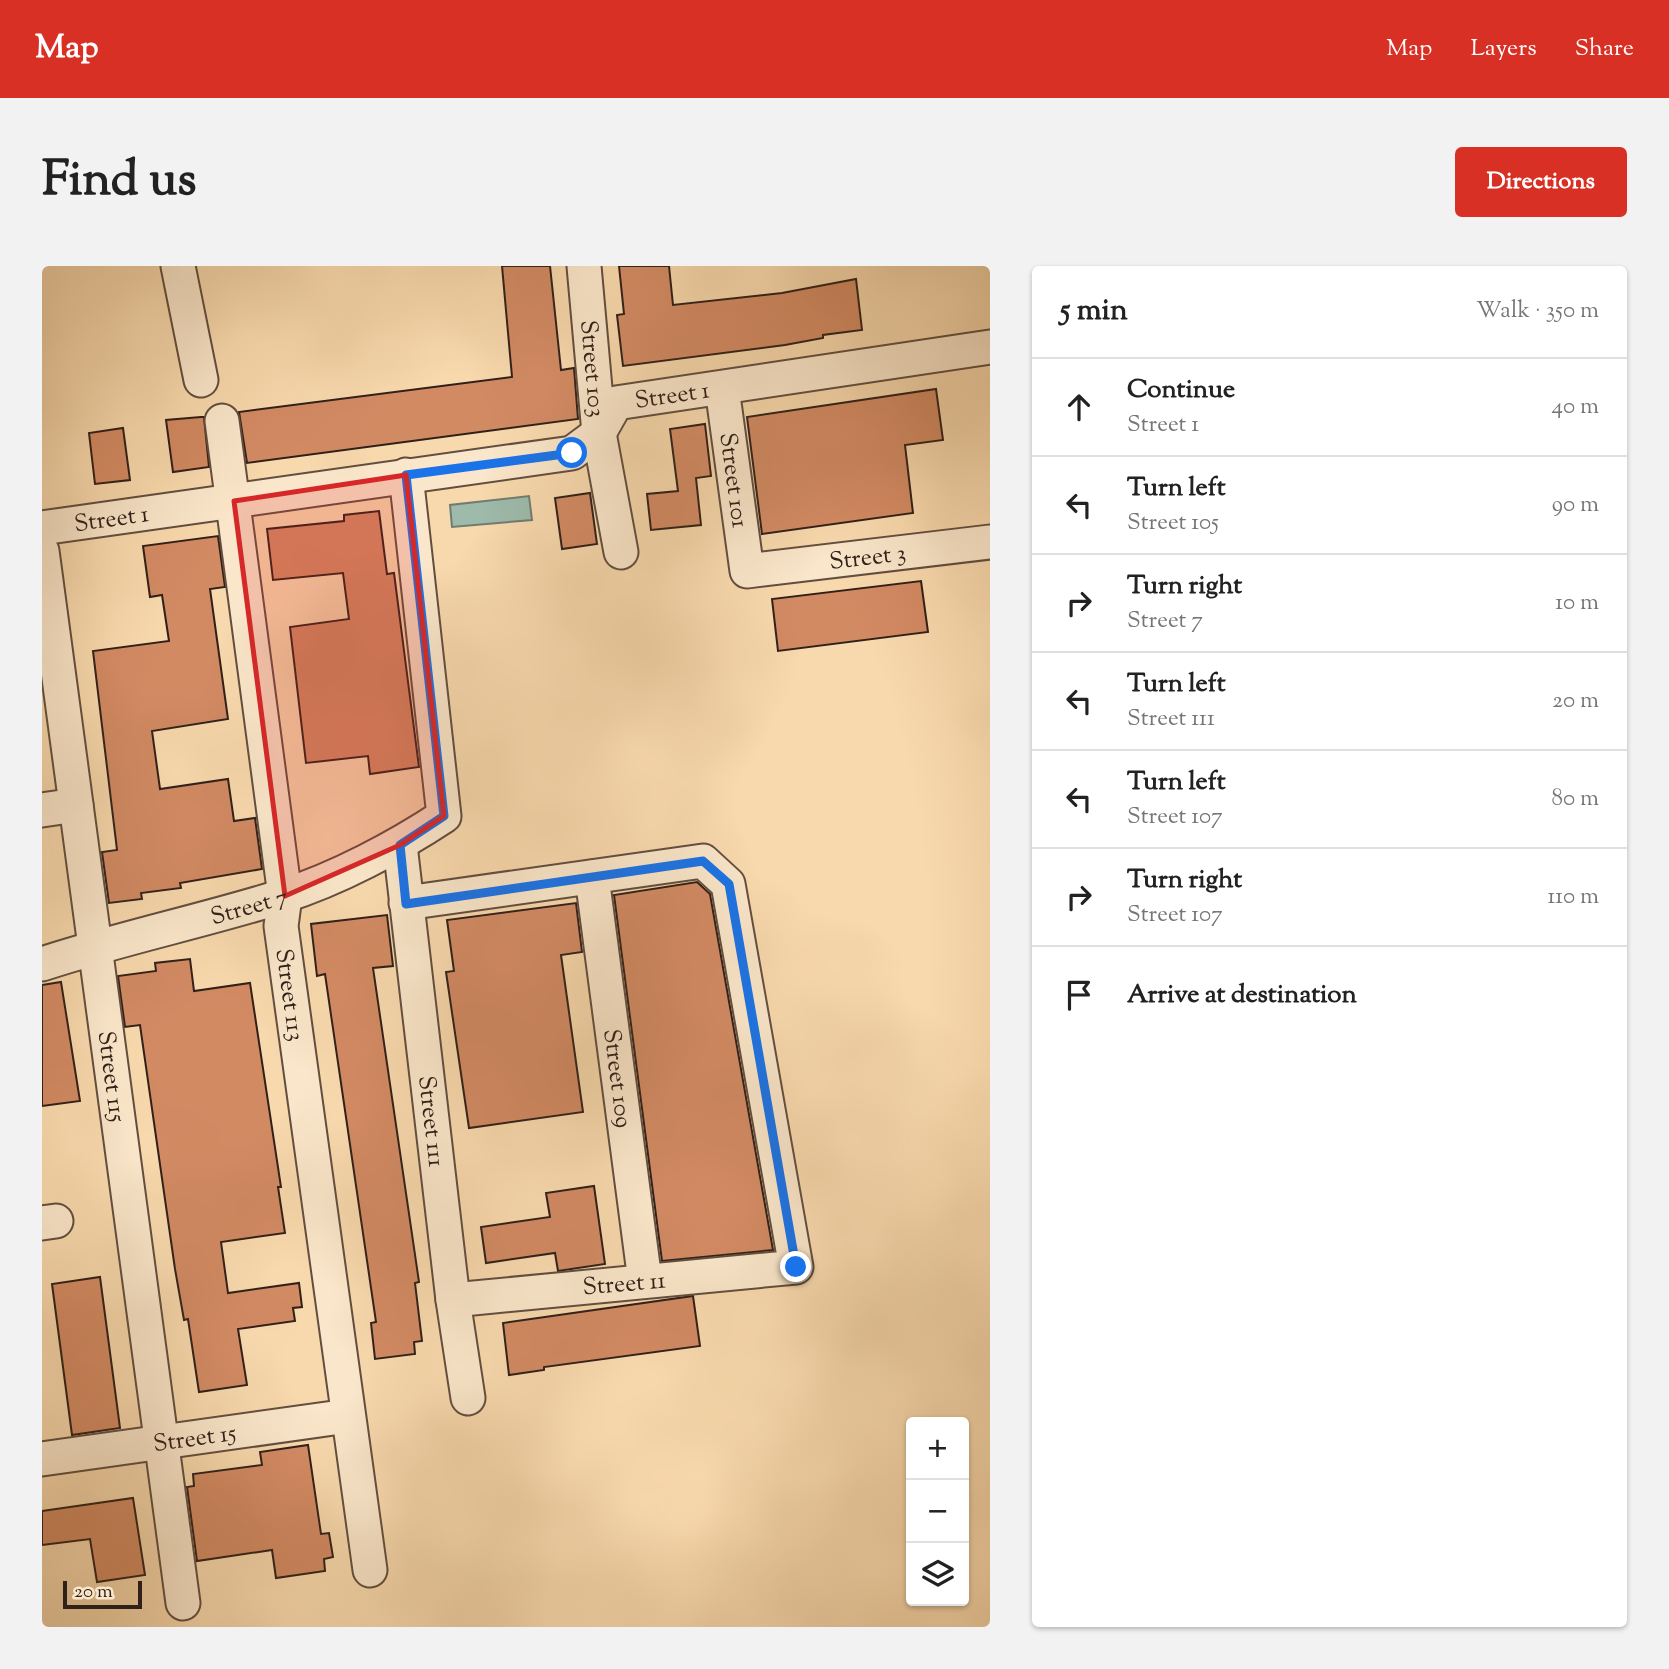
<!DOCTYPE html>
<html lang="en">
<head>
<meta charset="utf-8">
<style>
	:root { --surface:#fff; --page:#f2f2f2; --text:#222; --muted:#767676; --line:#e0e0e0; --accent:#d93025 }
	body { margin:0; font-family:"Sorts Mill Goudy",serif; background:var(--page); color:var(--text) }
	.controls { position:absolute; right:21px; bottom:21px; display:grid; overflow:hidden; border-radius:7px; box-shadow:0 2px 5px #0004 }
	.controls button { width:63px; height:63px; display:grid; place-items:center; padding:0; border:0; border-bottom:2px solid var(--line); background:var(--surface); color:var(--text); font:35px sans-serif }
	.scale { position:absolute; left:21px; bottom:18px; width:79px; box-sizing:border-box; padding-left:7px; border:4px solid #30201a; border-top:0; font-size:19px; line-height:24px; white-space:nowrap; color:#30201a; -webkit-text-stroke:5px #fae6ca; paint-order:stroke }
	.stop { position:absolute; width:21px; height:21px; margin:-16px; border:5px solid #1a73e8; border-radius:50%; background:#fff }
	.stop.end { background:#1a73e8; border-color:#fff; box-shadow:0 2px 7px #0008 }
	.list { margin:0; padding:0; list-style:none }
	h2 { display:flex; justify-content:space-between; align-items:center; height:91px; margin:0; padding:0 28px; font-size:30px }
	h2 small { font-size:23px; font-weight:400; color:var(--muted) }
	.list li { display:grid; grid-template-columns:46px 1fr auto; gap:21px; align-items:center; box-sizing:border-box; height:98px; padding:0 28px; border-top:2px solid var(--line) }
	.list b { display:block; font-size:26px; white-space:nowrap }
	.list p { margin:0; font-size:23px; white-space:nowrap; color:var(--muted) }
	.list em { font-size:23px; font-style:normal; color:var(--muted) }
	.icon { flex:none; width:38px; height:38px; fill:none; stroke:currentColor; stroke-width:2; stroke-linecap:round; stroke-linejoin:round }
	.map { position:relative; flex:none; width:948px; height:1361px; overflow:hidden; border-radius:7px }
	header { display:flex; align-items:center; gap:42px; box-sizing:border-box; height:98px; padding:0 35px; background:var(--accent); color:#fff }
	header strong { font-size:33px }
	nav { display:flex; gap:38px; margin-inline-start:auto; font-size:24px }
	.intro { display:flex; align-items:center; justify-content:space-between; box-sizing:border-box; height:168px; padding:0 42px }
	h1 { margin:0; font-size:49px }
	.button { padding:18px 32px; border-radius:7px; background:var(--accent); color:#fff; font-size:24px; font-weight:700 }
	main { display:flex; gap:42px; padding:0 42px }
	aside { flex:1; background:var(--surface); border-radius:7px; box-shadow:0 2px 5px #0004 }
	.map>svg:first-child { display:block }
	.water { fill:#9dbaab; stroke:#717c71; stroke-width:2 }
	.building { fill:#d28a63; stroke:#30201a; stroke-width:2 }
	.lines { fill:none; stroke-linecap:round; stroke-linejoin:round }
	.minor-casing { stroke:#624e3f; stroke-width:37 }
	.minor { stroke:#fae6ca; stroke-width:33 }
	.route { stroke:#1a73e8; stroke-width:9 }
	.marked { fill:#d62828; fill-opacity:0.2; stroke:#d62828; stroke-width:5; stroke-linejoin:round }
	.labels { text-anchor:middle; stroke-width:6; stroke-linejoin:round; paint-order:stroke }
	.street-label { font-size:24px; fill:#30201a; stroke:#fae6ca }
</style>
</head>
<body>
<header>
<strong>Map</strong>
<nav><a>Map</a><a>Layers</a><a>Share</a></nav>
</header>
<div class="intro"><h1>Find us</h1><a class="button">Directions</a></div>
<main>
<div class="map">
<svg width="948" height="1361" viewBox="0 0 948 1361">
	<rect width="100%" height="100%" fill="#f8d9ad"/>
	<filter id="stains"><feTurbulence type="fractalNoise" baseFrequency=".00286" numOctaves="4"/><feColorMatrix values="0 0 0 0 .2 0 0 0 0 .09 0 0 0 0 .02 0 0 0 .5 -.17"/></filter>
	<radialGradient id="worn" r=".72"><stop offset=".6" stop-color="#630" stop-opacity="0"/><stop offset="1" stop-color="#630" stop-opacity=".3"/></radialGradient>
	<path class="water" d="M487,230l3,24 -80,7 -2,-22z"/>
	<path class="building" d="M460,0h48l11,104 13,-2 4,51 -331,44 -8,-51 273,-35z
		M577,0h50l4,39 109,-12 74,-14 6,51 -39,5v3l-38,7 -162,21 -6,-51 7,-1z
		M894,123l7,51 -38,5 8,68 -151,21 -15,-117z
		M159,151h3l5,50 -36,5 -7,-52z
		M663,158l6,52 -15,2 5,47 -50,5 -4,-36 31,-3 -8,-62z
		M81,162l7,52 -35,4 -6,-51z
		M548,227l7,51 -35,5 -7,-51z
		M337,245l8,63 7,-1 25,194 -49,7 -2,-18 -62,7 -16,-136 59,-8 -6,-46 -70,7 -6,-51 77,-8v-6z
		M176,270l7,51 -15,2 18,130 -76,12 8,58 68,-10 6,42 21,-3 7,51 -82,14 1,5 -40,5 1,6 -33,4 -7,-51 15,-2 -24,-199 76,-10 -7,-46 -12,2 -7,-51z
		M879,315l7,51 -150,19 -6,-52z
		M655,616l13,12 63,356 -111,11 -48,-366z
		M534,637l6,49 -21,3 22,157 -114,16 -23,-156 8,-1 -7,-51z
		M345,649l6,51 -20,2 46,314 -4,1 7,58 -8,1 1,12 -40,5 -4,-36 5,-1 -51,-348 -8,2 -6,-52z
		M148,693l4,32 56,-8 31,204h-3l7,46 -64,9 7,51 71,-10 3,24 -9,1 2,13 -57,8 9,56 -48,7 -11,-73 -4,1 -9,-51 -35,-244 -15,2 -7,-51 38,-5 -1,-8z
		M19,716l19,119 -38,5v-121z
		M552,920l11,78 -47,7 -3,-18 -69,10 -5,-36 69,-10 -4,-24z
		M58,1011l20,151 -48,7 -20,-151z
		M651,1030l7,50 -156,21v3l-35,5 -6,-52z
		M266,1179l13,89 8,-1 4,24 -9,2 1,12 -49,7 -4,-28 -75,11 -10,-74 7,-1 -1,-12 69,-9 -2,-13z
		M91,1232l12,77 -48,7 -7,-43 -48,6v-34z"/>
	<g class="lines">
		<g class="minor-casing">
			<g id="minor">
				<path d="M136,0l23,114"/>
				<path id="s1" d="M542,0l15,167 22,119"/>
				<path id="s2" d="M680,122l25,183 243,-29"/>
				<path id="s3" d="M180,155l63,475 -4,30 89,644"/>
				<path id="s4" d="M0,262l530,-75 27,-20 17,-30 374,-56"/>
				<path id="s5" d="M0,285l141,1052"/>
				<path d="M0,544l34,-5"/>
				<path id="s6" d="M358,579l53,455 15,98"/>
				<path id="s7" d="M550,611l53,404"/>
				<path d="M364,637l297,-42 25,23 68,383 -343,33"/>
				<path id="s8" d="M0,698c79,-26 161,-43 241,-68 54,-17 114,-49 161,-80l-38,-341"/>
				<path d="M0,957l14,-2"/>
				<path id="s9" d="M0,1193l306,-43"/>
			</g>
		</g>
		<use href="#minor" class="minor"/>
	</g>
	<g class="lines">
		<path class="route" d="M530,187l-166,22 38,341 -44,29 6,59 297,-43 26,23 67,383"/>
	</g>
	<path class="marked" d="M364,209l38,341 -44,29 -115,51 -51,-395z"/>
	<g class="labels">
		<g class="street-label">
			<text dy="8" stroke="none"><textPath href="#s1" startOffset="103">Street 103</textPath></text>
			<text dy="8" stroke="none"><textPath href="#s4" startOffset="660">Street 1</textPath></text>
			<text dy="8" stroke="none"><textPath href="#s2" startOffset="93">Street 101</textPath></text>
			<text dy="8" stroke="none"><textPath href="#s4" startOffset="70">Street 1</textPath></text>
			<text dy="8" stroke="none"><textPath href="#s2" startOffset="306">Street 3</textPath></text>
			<text dy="8" stroke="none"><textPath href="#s8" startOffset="215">Street 7</textPath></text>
			<text dy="8" stroke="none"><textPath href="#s3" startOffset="579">Street 113</textPath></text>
			<text dy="8" stroke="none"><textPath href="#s5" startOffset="530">Street 115</textPath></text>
			<text dy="8" stroke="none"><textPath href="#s7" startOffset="203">Street 109</textPath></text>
			<text dy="8" stroke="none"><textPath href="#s6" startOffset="278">Street 111</textPath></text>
			<text transform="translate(582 1017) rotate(-5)" y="8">Street 11</text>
			<text dy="8" stroke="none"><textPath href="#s9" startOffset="154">Street 15</textPath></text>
		</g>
	</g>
	<rect width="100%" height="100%" filter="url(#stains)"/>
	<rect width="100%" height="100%" fill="url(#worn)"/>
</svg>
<div class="controls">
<button>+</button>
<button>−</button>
<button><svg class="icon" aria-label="layers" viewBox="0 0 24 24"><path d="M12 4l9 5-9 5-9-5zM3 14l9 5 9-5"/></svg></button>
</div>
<div class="scale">20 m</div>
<div class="stop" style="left:530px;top:187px"></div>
<div class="stop end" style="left:754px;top:1001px"></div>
</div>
<aside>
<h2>5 min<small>Walk · 350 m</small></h2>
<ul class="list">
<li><svg class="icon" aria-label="ahead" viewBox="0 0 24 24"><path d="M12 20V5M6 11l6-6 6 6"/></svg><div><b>Continue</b><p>Street 1</p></div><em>40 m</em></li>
<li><svg class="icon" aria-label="left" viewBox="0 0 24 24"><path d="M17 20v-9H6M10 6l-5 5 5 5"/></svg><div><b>Turn left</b><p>Street 105</p></div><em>90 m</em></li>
<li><svg class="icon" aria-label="right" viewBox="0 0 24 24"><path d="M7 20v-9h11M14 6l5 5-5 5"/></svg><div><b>Turn right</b><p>Street 7</p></div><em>10 m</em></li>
<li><svg class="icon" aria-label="left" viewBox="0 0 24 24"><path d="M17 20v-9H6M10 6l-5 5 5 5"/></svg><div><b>Turn left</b><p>Street 111</p></div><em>20 m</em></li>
<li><svg class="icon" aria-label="left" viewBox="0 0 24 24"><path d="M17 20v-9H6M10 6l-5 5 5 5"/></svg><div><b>Turn left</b><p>Street 107</p></div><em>80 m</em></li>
<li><svg class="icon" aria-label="right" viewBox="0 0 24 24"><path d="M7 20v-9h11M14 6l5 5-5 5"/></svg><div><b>Turn right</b><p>Street 107</p></div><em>110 m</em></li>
<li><svg class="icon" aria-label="arrive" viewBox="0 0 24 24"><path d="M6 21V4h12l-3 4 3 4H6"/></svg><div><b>Arrive at destination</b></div></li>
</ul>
</aside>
</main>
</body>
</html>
